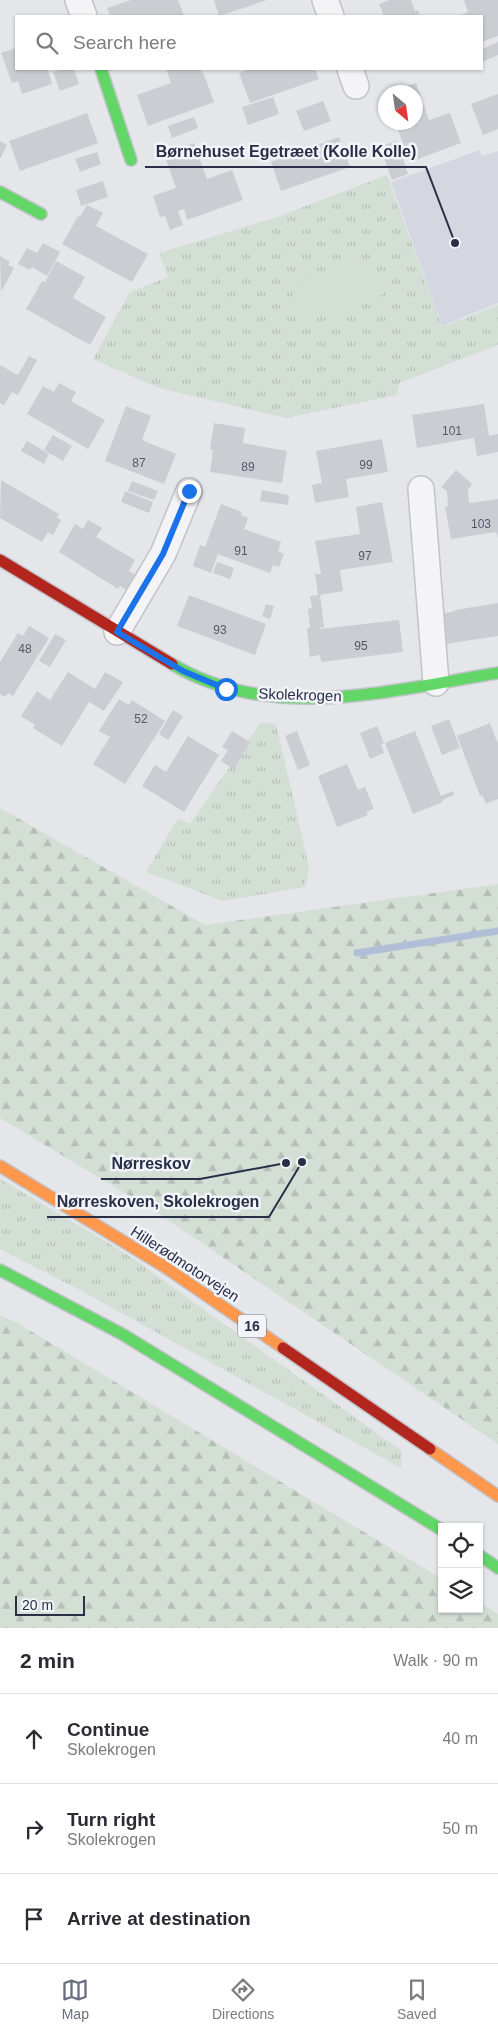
<!DOCTYPE html>
<html lang="en">
<head>
<meta charset="utf-8">
<style>
	:root { --surface:#fff; --page:#f7f7f7; --text:#2b2b33; --muted:#7c7c81; --line:#e1e1e2; --accent:#6a6f7f }
	body { margin:0; font-family:Helvetica,sans-serif; background:var(--page); color:var(--text) }
	.controls { position:absolute; right:15px; bottom:15px; display:grid; overflow:hidden; border-radius:0px; box-shadow:0 1px 4px #0004 }
	.controls button { width:45px; height:45px; display:grid; place-items:center; padding:0; border:0; border-bottom:1px solid var(--line); background:var(--surface); color:var(--text); font:25px sans-serif }
	.compass { position:absolute; left:378px; top:85px; width:45px; height:45px; border-radius:50%; background:var(--surface); box-shadow:0 1px 4px #0004; rotate:151deg }
	.scale { position:absolute; left:15px; bottom:12px; width:70px; box-sizing:border-box; padding-left:5px; border:2px solid #282f46; border-top:0; font-size:14px; line-height:18px; white-space:nowrap; color:#282f46; -webkit-text-stroke:4px #f2f4f9; paint-order:stroke }
	.stop { position:absolute; width:15px; height:15px; margin:-11px; border:4px solid #1a73e8; border-radius:50%; background:#fff }
	.stop.end { background:#1a73e8; border-color:#fff; box-shadow:0 1px 5px #0008 }
	.list { margin:0; padding:0; list-style:none }
	h2 { display:flex; justify-content:space-between; align-items:center; height:65px; margin:0; padding:0 20px; font-size:21px }
	h2 small { font-size:16px; font-weight:400; color:var(--muted) }
	.list li { display:grid; grid-template-columns:32px 1fr auto; gap:15px; align-items:center; box-sizing:border-box; height:90px; padding:0 20px; border-top:1px solid var(--line) }
	.list b { display:block; font-size:19px; white-space:nowrap }
	.list p { margin:0; font-size:16px; white-space:nowrap; color:var(--muted) }
	.list em { font-size:16px; font-style:normal; color:var(--muted) }
	.icon { flex:none; width:28px; height:28px; fill:none; stroke:currentColor; stroke-width:2; stroke-linecap:round; stroke-linejoin:round }
	.map { position:relative; flex:none; width:498px; height:1628px; overflow:hidden }
	.search { position:absolute; background:var(--surface); box-shadow:0 1px 4px #0004; left:15px; right:15px; top:15px; height:55px; display:flex; align-items:center; gap:12px; box-sizing:border-box; padding:0 18px; border-radius:0px; color:var(--muted); font-size:19px }
	.sheet { height:335px; background:var(--surface) }
	nav { display:flex; justify-content:space-around; align-items:center; box-sizing:border-box; height:70px; border-top:1px solid var(--line); background:var(--surface); font-size:14px; color:var(--muted) }
	nav a { display:grid; justify-items:center; gap:2px }
	nav .on { color:var(--accent) }
	.map>svg:first-child { display:block }
	.built { fill:#d4d7df }
	.grass { fill:url(#grass-tufts) }
	.forest { fill:url(#forest-firs) }
	.pitch { fill:#d3ded5 }
	.lines { fill:none; stroke-linecap:round; stroke-linejoin:round }
	.stream { stroke:#b0bed7; stroke-width:7 }
	.building { fill:#cbcdd2 }
	.street-casing { stroke:#c1c3c8; stroke-width:28 }
	.fast-casing { stroke:#c1c3c8; stroke-width:14 }
	.slow-casing { stroke:#c1c3c8; stroke-width:14 }
	.jam-casing { stroke:#c1c3c8; stroke-width:14 }
	.street { stroke:#f4f4f7; stroke-width:25 }
	.fast { stroke:#63d668; stroke-width:11 }
	.slow { stroke:#ff974d; stroke-width:11 }
	.jam { stroke:#b3261e; stroke-width:11 }
	.route { stroke:#1a73e8; stroke-width:6 }
	.labels { text-anchor:middle; stroke-width:5; stroke-linejoin:round; paint-order:stroke }
	.number-label { font-size:12px; fill:#52586a }
	.shield { fill:#f2f4f9; stroke:#656a7c; stroke-width:1 }
	.shield-label { font-size:14px; font-weight:bold; fill:#282f46 }
	.street-label { font-size:15px; fill:#282f46; stroke:#f2f4f9 }
	.leader { fill:none; stroke:#282f46; stroke-width:2 }
	.callout-dot { fill:#282f46; stroke:#f2f4f9; stroke-width:2 }
	.callout-label { font-size:16px; text-anchor:middle; font-weight:bold; fill:#282f46; stroke:#f2f4f9; stroke-width:5; stroke-linejoin:round; paint-order:stroke }
</style>
</head>
<body>
<div class="map">
<svg width="498" height="1628" viewBox="0 0 498 1628">
	<defs>
		<pattern id="grass-tufts" width="24" height="20" patternUnits="userSpaceOnUse" patternTransform="scale(1.25)"><rect width="24" height="20" fill="#d3ded5"/><path d="M3 7l-1-3M5 7V3M7 7l1-3M15 17l-1-3M17 17v-4M19 17l1-3" fill="none" stroke="#b5bfb8"/></pattern>
		<pattern id="forest-firs" width="22" height="20" patternUnits="userSpaceOnUse" patternTransform="scale(1.25)"><rect width="22" height="20" fill="#d3ded5"/><path d="M5 1l3.5 6h-7zM16 11l3.5 6h-7z" fill="#b5bfb8"/></pattern>
	</defs>
	<rect width="100%" height="100%" fill="#e4e6ea"/>
	<path class="built" d="M480,150l2,6 16,-5v152l-56,23 -51,-144z"/>
	<path class="grass" d="M387,175l55,152 56,-22v40l-99,38 -2,12 -111,23 -127,-30 -66,-29 37,-67 38,-15 -9,-24 118,-36z
		M261,722l15,2 33,143 -4,20 -82,14 -77,-29 32,-54 12,6z
		M0,1179l125,74 277,198 -1,17 -321,-178 -80,-41z"/>
	<path class="forest" d="M0,808l205,117 293,-41v560l-348,-236 -150,-90z
		M0,1315l19,9 423,255v30h37v-7l19,12v14h-498z"/>
	<path class="pitch" d="M372,259l12,35 -83,27 -12,-36z"/>
	<g class="lines">
		<path class="stream" d="M357,953l141,-22"/>
	</g>
	<path class="building" d="M131,0h47l6,16h-74l-3,-8z
		M214,0h53l-48,16z
		M390,0h21l4,11 3,-1 2,6h-36l-5,-12z
		M464,0h34v36l-16,6v-26h-24l10,-4z
		M498,42v13l-16,7v-13z
		M16,48v21h36l-4,1 4,14 -30,10 -4,-13 -6,2 -11,-30z
		M63,69h11l5,15 -19,7 -7,-19z
		M166,69h34l2,4 1,-1 11,30 -66,24 -11,-31 34,-12z
		M250,69h65l4,10 -69,24 -11,-30z
		M416,83l13,37 21,-7 11,30 -51,19 -15,-40h21v-30h-27z
		M498,94v35l-15,6 -12,-31z
		M273,97l6,17 -31,11 -6,-18z
		M323,101l8,20 -27,10 -8,-20z
		M87,113l11,30 -78,28 -11,-30z
		M194,117l4,11 -26,10 -4,-12z
		M339,137l11,30 -69,24 -10,-29z
		M0,141l7,4 -7,14z
		M397,141l11,33 -16,6 -12,-34z
		M194,143l13,36 25,-9 11,30 -56,20 -3,-11 -6,2 5,14 -13,5 -5,-14 -5,1 -7,-21 23,-8 -12,-34z
		M97,152l4,12 -21,8 -5,-13z
		M103,181l5,16 -27,9 -5,-16z
		M87,205l16,8 -7,13 52,28 -16,28 -70,-38 16,-28 2,1z
		M43,243l17,9 -13,24 -15,-9 -2,3 -12,-6 9,-16 10,5z
		M0,256l10,6 -2,3 6,3 -13,24z
		M56,261l29,16 -12,21 33,19 -16,28 -64,-36 16,-28 3,1z
		M29,356l8,4 -19,35 -6,-3 -8,13 -4,-2v-38l18,10z
		M59,383l17,9 -5,9 34,19 -17,29 -61,-35 16,-28 11,6z
		M484,404l5,32 9,-2v18l-21,4 -3,-18 -57,10 -5,-33z
		M126,406l25,10 -9,24 34,14 -12,30 -59,-23z
		M214,423l31,5 -2,15 44,8 -5,32 -72,-11 3,-22h-3z
		M53,435l19,11 -9,15 -19,-11z
		M382,439l6,33 -42,7 3,18 -34,6 -3,-18 10,-2 -6,-32z
		M27,441l22,13 -5,10 -23,-13z
		M456,470l16,14 -4,6 1,13 29,-4v39l-2,-6 -45,7 -6,-32 3,-1 -1,-15 -6,-4z
		M1,480l58,34 -2,3 4,3 -8,15 -5,-3 -6,10 -42,-24z
		M132,481l26,10 -4,9 -26,-9z
		M262,490l27,5 -1,10 -28,-4z
		M125,491l28,11 -4,11 -28,-11z
		M382,502l11,60 -53,8 3,21 -23,4 4,32 -5,1 1,1 79,-9 4,32 -82,10 -1,-7 -10,2 -3,-28 3,-1 -2,-19 4,-1 -2,-12 8,-1 -3,-21h6l-6,-33 45,-7 -4,-27z
		M221,504l21,8 -1,3 7,3 -4,11 37,13 -3,9 6,3 -5,13 -6,-2 -3,8 -52,-19 -7,19 -18,-7 7,-21 5,2z
		M88,520l14,8 -6,9 39,23 -6,11 8,5 -9,15 -8,-5 -2,3 -59,-37 16,-28 8,5z
		M217,562l17,6 -4,11 -17,-6z
		M189,595l77,29 -11,31 -78,-29z
		M498,603v33l-53,8 -3,-30 13,-3v-1z
		M266,604l8,2 -4,13 -8,-3z
		M29,626l20,12 -36,58 -5,-3 -2,4 -6,-3v-32l18,-29 5,3z
		M55,634l11,6 -16,27 -11,-6z
		M68,672l27,17 10,-17 18,10 -19,29 -15,-9 -27,44 -29,-18 2,-3 -14,-9 16,-25 13,9z
		M119,699l10,6 3,-5 33,21 -40,63 -32,-20 17,-27 -11,-6z
		M173,710l10,6 -15,24 -9,-6z
		M449,719l11,29 -18,7 -11,-29z
		M490,723l8,21v55l-12,5 -4,-9 -2,1 -23,-60z
		M377,726l7,17 -3,1 3,9 -14,6 -10,-26z
		M232,731l18,11 -16,27 -13,-8 7,-11 -6,-3z
		M297,731l13,34 -12,5 -13,-34z
		M415,731l26,65 12,-5 1,4 -12,5 1,2 -30,12 -28,-71z
		M188,736l31,19 -35,57 -42,-26 13,-21 11,7z
		M347,764l11,26 7,-3 9,22 -8,3 2,3 -31,12 -19,-51z"/>
	<g class="lines">
		<g class="street-casing">
			<path id="street" d="M78,0l6,16
				M325,0l6,16
				M350,69l6,17
				M421,489l15,194
				M117,632l46,-78 26,-63"/>
		</g>
		<g class="fast-casing">
			<path id="fast" d="M101,69l30,91
				M0,192l41,22
				M172,664c99,60 220,26 326,9
				M0,1270l122,64 320,196
				M479,1555l19,13"/>
		</g>
		<g class="slow-casing">
			<path id="slow" d="M0,1166l165,101 118,81
				M430,1449l68,47"/>
		</g>
		<g class="jam-casing">
			<path id="jam" d="M0,560l172,104
				M283,1348l147,101"/>
		</g>
		<use href="#street" class="street"/>
		<use href="#fast" class="fast"/>
		<use href="#slow" class="slow"/>
		<use href="#jam" class="jam"/>
	</g>
	<g class="lines">
		<path class="route" d="M189,491l-26,63 -46,78 66,39 43,18"/>
	</g>
	<g class="labels">
		<g class="number-label">
			<text x="452" y="435">101</text>
			<text x="139" y="467">87</text>
			<text x="366" y="469">99</text>
			<text x="248" y="471">89</text>
			<text x="481" y="528">103</text>
			<text x="241" y="555">91</text>
			<text x="365" y="560">97</text>
			<text x="220" y="634">93</text>
			<text x="361" y="650">95</text>
			<text x="25" y="653">48</text>
			<text x="141" y="723">52</text>
		</g>
		<rect class="shield" x="238" y="1314.5" width="28" height="23" rx="4"/>
		<g class="shield-label">
			<text x="252" y="1331">16</text>
		</g>
		<g class="street-label">
			<text transform="translate(300 695) rotate(2)" y="5">Skolekrogen</text>
			<text transform="translate(185 1264) rotate(33)" y="5">Hillerødmotorvejen</text>
		</g>
	</g>
	<path class="leader" d="M455 243L426 167H145M286 1163L200 1179H101M302 1162L269 1217H47"/>
	<g class="callout-dot">
		<circle cx="455" cy="243" r="5"/>
		<circle cx="286" cy="1163" r="5"/>
		<circle cx="302" cy="1162" r="5"/>
	</g>
	<g class="callout-label">
		<text x="286" y="157">Børnehuset Egetræet (Kolle Kolle)</text>
		<text x="151" y="1169">Nørreskov</text>
		<text x="158" y="1207">Nørreskoven, Skolekrogen</text>
	</g>
</svg>
<div class="controls">
<button><svg class="icon" aria-label="locate" viewBox="0 0 24 24"><circle cx="12" cy="12" r="6"/><path d="M12 2v4M12 18v4M2 12h4M18 12h4"/></svg></button>
<button><svg class="icon" aria-label="layers" viewBox="0 0 24 24"><path d="M12 4l9 5-9 5-9-5zM3 14l9 5 9-5"/></svg></button>
</div>
<svg class="compass" viewBox="-18 -18 36 36"><path d="M0-13l5 13h-10z" fill="#e53935"/><path d="M0 13l5-13h-10z" fill="#7c7c81"/></svg>
<div class="scale">20 m</div>
<div class="stop" style="left:226px;top:689px"></div>
<div class="stop end" style="left:189px;top:491px"></div>
<div class="search"><svg class="icon" aria-label="search" viewBox="0 0 24 24"><circle cx="10" cy="10" r="6"/><path d="M15 15l6 6"/></svg>Search here</div>
</div>
<section class="sheet">
<h2>2 min<small>Walk · 90 m</small></h2>
<ul class="list">
<li><svg class="icon" aria-label="ahead" viewBox="0 0 24 24"><path d="M12 20V5M6 11l6-6 6 6"/></svg><div><b>Continue</b><p>Skolekrogen</p></div><em>40 m</em></li>
<li><svg class="icon" aria-label="right" viewBox="0 0 24 24"><path d="M7 20v-9h11M14 6l5 5-5 5"/></svg><div><b>Turn right</b><p>Skolekrogen</p></div><em>50 m</em></li>
<li><svg class="icon" aria-label="arrive" viewBox="0 0 24 24"><path d="M6 21V4h12l-3 4 3 4H6"/></svg><div><b>Arrive at destination</b></div></li>
</ul>
</section>
<nav>
<a class="on"><svg class="icon" aria-label="map" viewBox="0 0 24 24"><path d="M3 6l6-2 6 2 6-2v14l-6 2-6-2-6 2zM9 4v14M15 6v14"/></svg>Map</a>
<a><svg class="icon" aria-label="directions" viewBox="0 0 24 24"><path d="M12 3l9 9-9 9-9-9zM9 14v-3h6M13 9l2 2-2 2"/></svg>Directions</a>
<a><svg class="icon" aria-label="saved" viewBox="0 0 24 24"><path d="M7 4h10v16l-5-4-5 4z"/></svg>Saved</a>
</nav>
</body>
</html>
